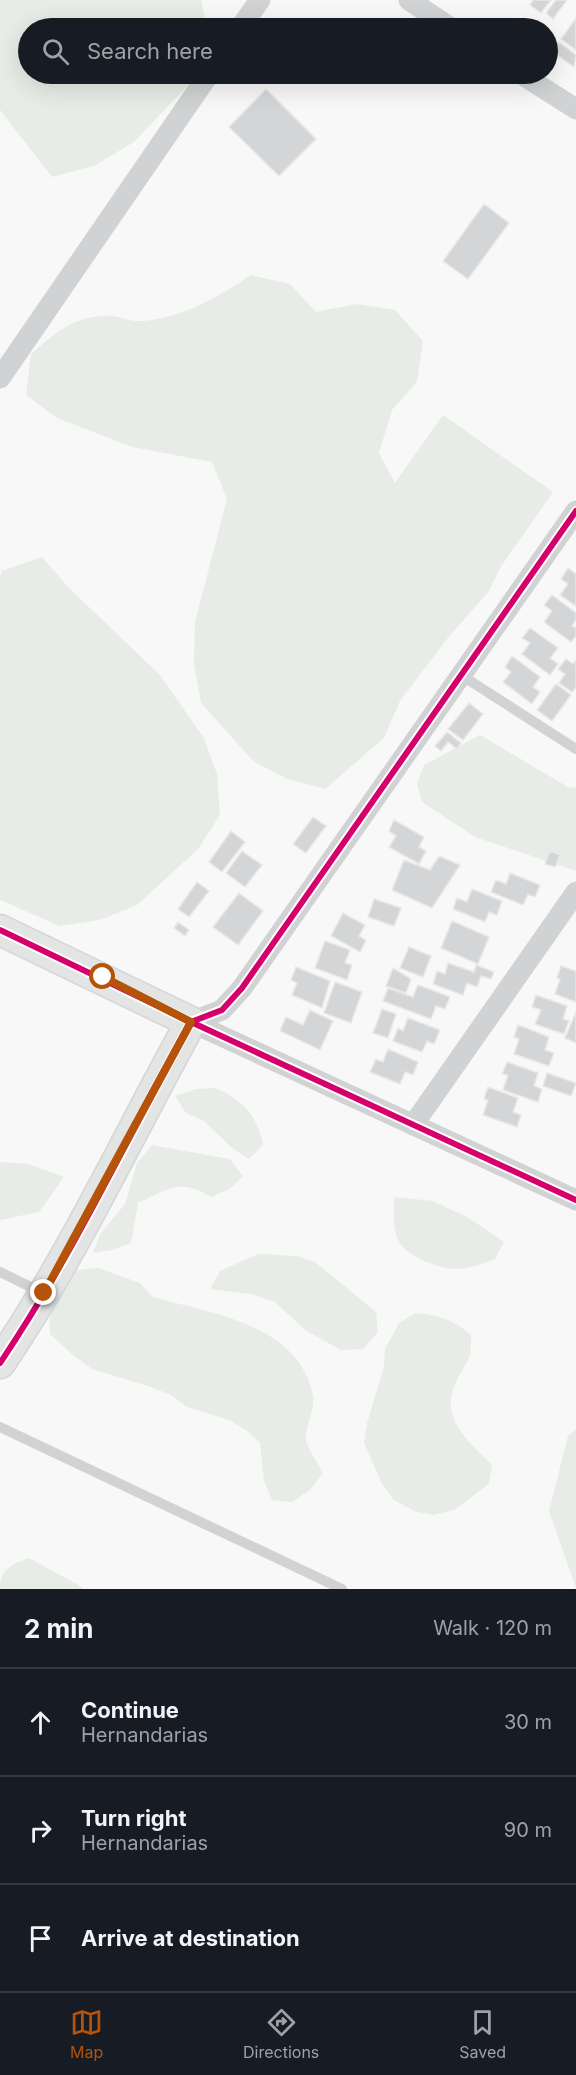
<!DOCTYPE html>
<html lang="en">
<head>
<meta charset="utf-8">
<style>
	:root { --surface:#171b24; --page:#242831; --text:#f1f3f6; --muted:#9ea1a6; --line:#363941; --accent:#b45309 }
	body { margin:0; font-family:Inter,sans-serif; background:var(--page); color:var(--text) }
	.stop { position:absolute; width:18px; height:18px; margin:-14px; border:4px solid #b45309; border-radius:50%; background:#fff }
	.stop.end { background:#b45309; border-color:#fff; box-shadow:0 2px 6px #0008 }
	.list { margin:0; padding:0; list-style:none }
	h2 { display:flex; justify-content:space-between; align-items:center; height:78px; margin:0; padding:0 24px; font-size:26px }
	h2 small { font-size:20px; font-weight:400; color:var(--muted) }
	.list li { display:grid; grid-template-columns:39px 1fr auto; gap:18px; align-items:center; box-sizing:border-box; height:108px; padding:0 24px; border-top:2px solid var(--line) }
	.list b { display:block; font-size:22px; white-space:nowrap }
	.list p { margin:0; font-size:20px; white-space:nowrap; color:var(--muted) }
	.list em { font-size:20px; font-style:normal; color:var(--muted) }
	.icon { flex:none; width:33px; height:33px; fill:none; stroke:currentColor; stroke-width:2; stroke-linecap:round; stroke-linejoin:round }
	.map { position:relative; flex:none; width:576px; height:1589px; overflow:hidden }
	.search { position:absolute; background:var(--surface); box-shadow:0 6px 24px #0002; left:18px; right:18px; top:18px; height:66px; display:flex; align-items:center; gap:15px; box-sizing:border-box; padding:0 21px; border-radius:33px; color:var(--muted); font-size:22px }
	.sheet { height:402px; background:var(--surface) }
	nav { display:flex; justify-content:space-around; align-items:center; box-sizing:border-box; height:84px; border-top:2px solid var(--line); background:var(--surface); font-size:16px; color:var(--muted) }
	nav a { display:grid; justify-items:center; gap:3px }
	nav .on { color:var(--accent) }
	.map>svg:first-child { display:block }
	.green { fill:#e8ece6 }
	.water { fill:#d2dadd }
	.building { fill:#d4d5d7; stroke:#e8e8e8; stroke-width:1.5 }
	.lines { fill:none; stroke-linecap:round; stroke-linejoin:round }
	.secondary-casing { stroke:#d3d5d7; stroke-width:33 }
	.lane { stroke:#d0d2d3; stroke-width:10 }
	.street { stroke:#d0d2d3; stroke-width:21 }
	.secondary { stroke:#e3e4e4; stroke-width:30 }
	.cycleway-casing { stroke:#fff; stroke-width:10 }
	.cycleway { stroke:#d6006c; stroke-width:6 }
	.route { stroke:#b45309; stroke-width:8 }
</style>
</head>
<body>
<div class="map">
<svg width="576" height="1589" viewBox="0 0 576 1589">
	<rect width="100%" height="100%" fill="#f8f8f8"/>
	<path class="green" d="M0,0h201l6,28h-179v46h167l-3,7 -58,61 -40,24 -42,11 -52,-67z
		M251,275l39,9 26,28 41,-8 38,6 28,31 -6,41 -25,28 -13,43 16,30 48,-68 110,77 -53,76 -11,23 -42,48 -47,62 -16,37 -59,51 -38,-10 -34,-18 -52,-58 -7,-39 1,-42 32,-123 -15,-37 -80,-15 -75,-29 -31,-23 5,-41c22,-19 39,-36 71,-38 13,-2 27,6 41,5 41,-4 75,-24 108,-46z
		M42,557l26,30 91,87 45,64 13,36 3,41 -22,34 -61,56 -37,15 -40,6 -60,-26v-324l2,-5z
		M480,735l88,52 8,1v83l-101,-34 -53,-35 -5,-18 7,-19z
		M215,1088c27,11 43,28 48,57l-14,14 -17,-11 -28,-27 -18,-8 -11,-17 21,-7z
		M152,1145l78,14 13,17 -13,13 -19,8c-32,-19 -42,-8 -73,6l-7,40 -19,7 -19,3 7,-19 25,-30 12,-41z
		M0,1162l29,2 35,13 -25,35 -39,8z
		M394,1197l39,4 36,17 35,24 -9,17c-12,5 -24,9 -36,10 -17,1 -50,-11 -59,-26 -8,-12 -6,-32 -6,-46z
		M258,1254l39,2 18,6 61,50 2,20 -15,17 -22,1 -36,-20 -30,-28 -24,-8 -41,-5 10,-18z
		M98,1268l42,15 13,14c59,17 145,26 160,98 3,15 -9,33 -7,45 2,10 12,23 17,33l-13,17 -18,12 -20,-2 -8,-19 -4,-38 -14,-13 -17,-10 -42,-13 -16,-12 -20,-8 -59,-18 -18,-13 -24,-22c-2,-43 -3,-64 48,-66z
		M416,1313c23,2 38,7 55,22 0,24 0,20 -11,39 -24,42 4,63 32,91l-3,19 -35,26 -21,5 -19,-4 -20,-11 -12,-16 -18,-41 3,-20 17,-56 1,-18 14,-26z
		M576,1429v159l-27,-77 19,-75z
		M29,1558l53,29 1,2h-83c0,-20 12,-25 29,-31z"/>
	<path class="water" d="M300,74h59v5l-59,3z"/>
	<path class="building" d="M533,0h18l-10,13 -11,-8z
		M556,0h11l-14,19 -7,-6z
		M576,18v32l-15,-11z
		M559,42l17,13 -2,12 -22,-16z
		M266,89l50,50 -37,37 -50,-49z
		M484,204l25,19 -41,56 -25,-18z
		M568,568l8,6v32l-16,-11 8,-11 -7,-5z
		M552,595l24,18v7l-4,6 4,2v8l-5,6 -27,-20 8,-11 -8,-6z
		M530,628l28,20 -8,10 8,6 -8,11 -28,-21 8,-11 -8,-5z
		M512,656l28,21 -7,10 7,5 -8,12 -29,-22 8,-10 -6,-5z
		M566,659l7,5 3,-4v27l-4,5 -13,-9 6,-9 -7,-5z
		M556,684l15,11 -19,26 -15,-11z
		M469,703l14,11 -20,26 -15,-11z
		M447,732l14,11 -4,6 -9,-7 -7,9 -6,-5z
		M313,817l13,9 -20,27 -13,-9z
		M394,820l30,17 -5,10 7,4 -7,13 -30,-17 7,-11 -7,-5z
		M231,831l14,11 -23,30 -13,-10z
		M242,851l20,14 -17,22 -19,-14z
		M550,851l10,4 -5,12 -10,-3z
		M439,856l21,9 -28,43 -40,-18 12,-30 26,10z
		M510,873l30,12 -5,12 -7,-3 -5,11 -32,-13 5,-12 10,4z
		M197,882l12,9 -20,26 -11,-8z
		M472,889l30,12 -5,14 -8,-3 -4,10 -32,-13 4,-11 10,4z
		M239,893l24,18 -25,34 -25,-18z
		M374,899l27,9 -7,18 -26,-9z
		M343,913l22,12 -6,11 7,4 -6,12 -29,-16z
		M452,921l37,16 -11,27 -37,-16z
		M178,922l11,8 -4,6 -11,-8z
		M325,941l25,9 -5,13 7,2 -5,15 -32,-12z
		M409,947l22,9 -8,21 -23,-9z
		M448,963l26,9 2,-7 18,7 -3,7 -10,-3 -4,11 -10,-4 -4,12 -30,-11 4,-13 8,3z
		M561,966l15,5v31l-21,-8 5,-15 -3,-1z
		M296,967l34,14 -8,27 -30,-13 5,-12 -6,-3z
		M393,968l18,11 -5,14 -20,-7z
		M335,982l27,10 -11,31 -27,-10z
		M418,985l32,12 -5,12 -9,-3 -5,13 -48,-18 5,-13 25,9z
		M536,995l31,11 -4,13 6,2 -5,13 -29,-10 6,-14 -9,-3z
		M382,1009l14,5 -8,24 -15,-5z
		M310,1010l23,11 -13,29 -40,-19 6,-14 17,8z
		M576,1012v31l-11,-5z
		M408,1018l32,12 -6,14 -7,-3 -5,11 -29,-11 5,-13 5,3z
		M518,1025l31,12 -4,13 9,3 -5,13 -35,-12 5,-15 -5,-2z
		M388,1049l30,13 -5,13 -8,-3 -5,12 -30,-12 6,-13 7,3z
		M507,1062l31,11 -4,13 8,3 -4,13 -35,-12 5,-15 -6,-1z
		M547,1073l29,10 -5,13 -28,-10z
		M488,1087l30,11 -5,14 8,3 -4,12 -34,-12 5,-15 -4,-1z"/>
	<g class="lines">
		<g class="secondary-casing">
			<path id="secondary" d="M0,930l191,92c-63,114 -118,233 -191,341"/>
		</g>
		<path class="lane" d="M461,675l115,74
			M0,1272l41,20
			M0,1427l342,162"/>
		<path class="street" d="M409,0l42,28
			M240,28l20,-28
			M521,74l55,35
			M0,378l209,-304
			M191,1022l31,-12 20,-22 334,-477
			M191,1022l385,178
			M413,1125l163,-233"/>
		<use href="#secondary" class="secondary"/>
		<g class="cycleway-casing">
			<path id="cycleway" d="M0,930l191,92c-63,114 -118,233 -191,341
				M191,1022l31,-12 20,-22 334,-477
				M191,1022l385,178"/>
		</g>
		<use href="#cycleway" class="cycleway"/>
	</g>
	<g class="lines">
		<path class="route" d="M44,1293l147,-271 -88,-45"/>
	</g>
</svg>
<div class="stop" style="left:103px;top:977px"></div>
<div class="stop end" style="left:44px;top:1293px"></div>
<div class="search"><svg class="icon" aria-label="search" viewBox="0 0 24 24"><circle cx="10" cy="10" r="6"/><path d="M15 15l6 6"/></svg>Search here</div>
</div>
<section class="sheet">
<h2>2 min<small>Walk · 120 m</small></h2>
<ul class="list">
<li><svg class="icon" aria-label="ahead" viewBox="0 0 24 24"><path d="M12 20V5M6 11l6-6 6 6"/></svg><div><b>Continue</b><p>Hernandarias</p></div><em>30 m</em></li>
<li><svg class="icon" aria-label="right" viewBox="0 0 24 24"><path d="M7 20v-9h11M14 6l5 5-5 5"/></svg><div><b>Turn right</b><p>Hernandarias</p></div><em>90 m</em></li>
<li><svg class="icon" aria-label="arrive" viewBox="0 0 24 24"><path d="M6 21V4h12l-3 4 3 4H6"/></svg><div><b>Arrive at destination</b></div></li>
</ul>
</section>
<nav>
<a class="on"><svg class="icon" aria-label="map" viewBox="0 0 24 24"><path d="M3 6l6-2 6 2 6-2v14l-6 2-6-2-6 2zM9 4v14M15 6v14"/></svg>Map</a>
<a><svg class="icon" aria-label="directions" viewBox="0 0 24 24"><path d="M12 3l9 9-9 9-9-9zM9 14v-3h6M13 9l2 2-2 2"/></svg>Directions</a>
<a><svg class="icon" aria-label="saved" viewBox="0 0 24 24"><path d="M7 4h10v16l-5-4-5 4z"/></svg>Saved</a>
</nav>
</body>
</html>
